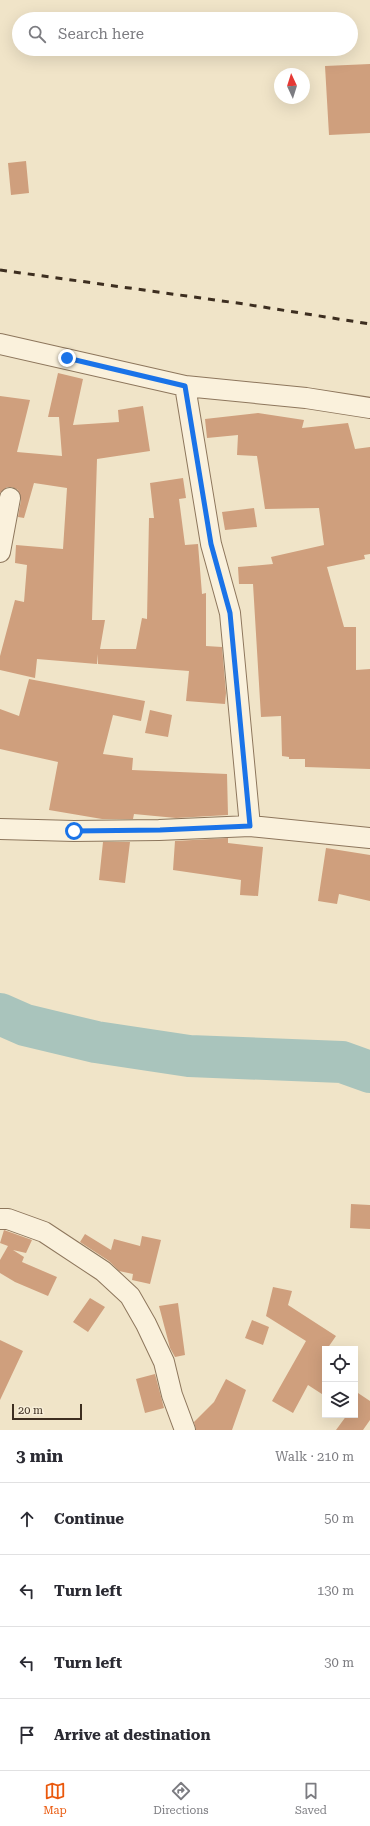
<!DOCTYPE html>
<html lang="en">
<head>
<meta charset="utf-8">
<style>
	:root { --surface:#fff; --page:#f7f7f7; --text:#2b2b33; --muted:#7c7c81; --line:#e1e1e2; --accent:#ea580c }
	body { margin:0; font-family:"Roboto Serif",serif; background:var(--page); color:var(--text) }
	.controls { position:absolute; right:12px; bottom:12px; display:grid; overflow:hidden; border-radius:0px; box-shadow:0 4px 16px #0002 }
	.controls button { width:36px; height:36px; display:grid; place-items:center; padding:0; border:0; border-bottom:1px solid var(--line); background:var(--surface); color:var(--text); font:20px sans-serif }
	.compass { position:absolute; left:274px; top:68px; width:36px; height:36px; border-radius:50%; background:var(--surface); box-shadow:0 4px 16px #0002; rotate:356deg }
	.scale { position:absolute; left:12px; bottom:10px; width:70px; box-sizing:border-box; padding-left:4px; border:2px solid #3d2e20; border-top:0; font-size:11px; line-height:14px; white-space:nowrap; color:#3d2e20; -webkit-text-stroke:3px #f7eed8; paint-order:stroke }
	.stop { position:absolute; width:12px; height:12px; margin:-9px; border:3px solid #1a73e8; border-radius:50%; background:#fff }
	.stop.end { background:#1a73e8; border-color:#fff; box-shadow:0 1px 4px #0008 }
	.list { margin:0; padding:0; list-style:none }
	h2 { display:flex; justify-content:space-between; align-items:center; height:52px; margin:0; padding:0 16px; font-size:17px }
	h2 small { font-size:13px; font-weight:400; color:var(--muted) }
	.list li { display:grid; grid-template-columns:26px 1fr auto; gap:12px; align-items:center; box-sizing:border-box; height:72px; padding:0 16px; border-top:1px solid var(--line) }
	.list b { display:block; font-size:15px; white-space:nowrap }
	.list em { font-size:13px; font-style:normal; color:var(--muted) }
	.icon { flex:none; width:22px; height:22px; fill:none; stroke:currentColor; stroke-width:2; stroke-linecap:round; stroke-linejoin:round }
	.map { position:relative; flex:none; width:370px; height:1430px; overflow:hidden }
	.search { position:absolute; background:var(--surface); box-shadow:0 4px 16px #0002; left:12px; right:12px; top:12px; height:44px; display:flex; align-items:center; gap:10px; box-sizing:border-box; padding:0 14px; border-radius:22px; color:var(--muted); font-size:15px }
	.sheet { height:340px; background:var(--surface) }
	nav { display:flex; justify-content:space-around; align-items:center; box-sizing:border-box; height:56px; border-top:1px solid var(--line); background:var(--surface); font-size:11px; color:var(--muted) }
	nav a { display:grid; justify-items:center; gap:2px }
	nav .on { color:var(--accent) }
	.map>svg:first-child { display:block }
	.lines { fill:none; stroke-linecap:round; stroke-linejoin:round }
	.river { stroke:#a9c4bc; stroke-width:42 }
	.building { fill:#cf9f7d }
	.minor-casing { stroke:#8d765c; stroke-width:22 }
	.minor { stroke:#faf1dc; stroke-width:20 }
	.rail { stroke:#3d2e20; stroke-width:3; stroke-dasharray:7 7; stroke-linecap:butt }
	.route { stroke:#1a73e8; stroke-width:5 }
</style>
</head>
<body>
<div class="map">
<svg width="370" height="1430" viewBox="0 0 370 1430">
	<rect width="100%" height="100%" fill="#f0e4c8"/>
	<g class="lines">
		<path class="river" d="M0,1014l25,11 71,17 93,14 153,6 28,10"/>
	</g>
	<path class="building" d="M370,64v69l-41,2 -4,-69z
		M26,161l3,32 -18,2 -3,-32z
		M58,373l25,6 -10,46 46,-3 -1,-12 25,-4 7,45 -53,8 -5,161h13l-5,29h36l6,-31 5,1 2,-101h5l-4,-35 33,-5 3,20 -7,1 6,46 13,-1 4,50 4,-1v53l16,1 4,46 -1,11 -39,-3 3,-30 -91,-7v-10l-1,10 -60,-5 -2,19 -35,-8v-14l15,-56 9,2 3,-37 -12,-2 1,-18 47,4 4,-61 -33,-5 -10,35 -6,-1 3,-17 -3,-10 -6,-3h-5l-7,6v-97l30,4 -13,52 45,4 -3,-39h-11z
		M258,413l46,7 -2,8 46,-5 7,26 15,-2v107l-6,1 1,4 -38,8 17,60h12v43l14,-1v100l-65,-2v-8h-16v-2l-7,-1 -1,-40 -20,1 -8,-133h-14l-1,-17 35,-3 -2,-7 53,-12 -5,-37 -54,1 -8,-53 -20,-1 1,-20 -31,3 -2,-19z
		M254,508l3,19 -32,3 -3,-18z
		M29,679l116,22 -4,20 -28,-6 -10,39 30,4 -1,12 95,4 1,41 -52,3 -42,-4 -1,5h-31l-53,-9 9,-48 -58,-13v-40l19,7z
		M150,710l22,5 -4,22 -23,-4z
		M228,838v5l35,4 -5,49 -18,-1 1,-15 -68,-10 2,-29z
		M103,842h27l-5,41 -26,-3z
		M326,848l44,7v46l-31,-7 -2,10 -19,-3z
		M351,1204l19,1v24l-20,-1z
		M4,1230l28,10 -6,13 -13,-3 11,7 -2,5 35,15 -9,19 -33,-14 -15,-9v-13l8,-14 -8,-3z
		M85,1234l26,16 3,-11 26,7 2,-10 19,4 -11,44 -18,-4 1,-6 -14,-3 -10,-10 -29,-19z
		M273,1287l19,4 -4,14 48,31 -9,13h-2v47l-17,-11 -15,28 -21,-12 34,-60 -40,-25z
		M90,1298l15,9 -17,25 -15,-10z
		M178,1303l7,52 -10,2 -5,-9 -11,-42z
		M252,1320l17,7 -6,18 -18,-7z
		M0,1340l23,11 -23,49z
		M155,1374l9,34 -19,5 -9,-34z
		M226,1379l20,11 -14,40h-36l-2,-8 20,-20z
		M355,1391l15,10v19l-7,10h-27l11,-15h8z"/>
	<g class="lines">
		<g class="minor-casing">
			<path id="minor" d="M0,344l185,42 121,12 64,10
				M185,386l26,158 19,69 20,213
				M0,552l10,-54
				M0,829l74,2 85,-1 91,-4 120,12
				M0,1219h8l36,13 59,39 27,25 16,28 18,38 8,33 13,35"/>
		</g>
		<use href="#minor" class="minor"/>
		<path class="rail" d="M0,270l244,34 126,20"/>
	</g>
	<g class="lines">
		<path class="route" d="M67,358l118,28 26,158 19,69 20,213 -90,4 -86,1"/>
	</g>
</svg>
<div class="controls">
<button><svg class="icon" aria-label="locate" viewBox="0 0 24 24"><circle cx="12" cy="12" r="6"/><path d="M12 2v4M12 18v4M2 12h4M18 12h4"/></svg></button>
<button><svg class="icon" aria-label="layers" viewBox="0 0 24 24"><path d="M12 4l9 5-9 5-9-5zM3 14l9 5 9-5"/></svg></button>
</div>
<svg class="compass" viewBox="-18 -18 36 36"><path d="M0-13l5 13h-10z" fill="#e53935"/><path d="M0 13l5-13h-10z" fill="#7c7c81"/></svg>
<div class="scale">20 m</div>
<div class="stop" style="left:74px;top:831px"></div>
<div class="stop end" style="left:67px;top:358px"></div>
<div class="search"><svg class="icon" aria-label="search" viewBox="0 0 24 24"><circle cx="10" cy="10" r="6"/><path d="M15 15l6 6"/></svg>Search here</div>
</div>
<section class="sheet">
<h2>3 min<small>Walk · 210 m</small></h2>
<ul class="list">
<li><svg class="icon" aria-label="ahead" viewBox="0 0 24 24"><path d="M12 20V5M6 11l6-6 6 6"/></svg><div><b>Continue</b></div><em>50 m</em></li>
<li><svg class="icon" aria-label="left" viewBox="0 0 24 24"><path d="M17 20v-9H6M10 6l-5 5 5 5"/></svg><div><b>Turn left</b></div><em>130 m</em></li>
<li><svg class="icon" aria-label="left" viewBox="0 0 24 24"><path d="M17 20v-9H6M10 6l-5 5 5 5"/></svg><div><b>Turn left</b></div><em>30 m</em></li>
<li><svg class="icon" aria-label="arrive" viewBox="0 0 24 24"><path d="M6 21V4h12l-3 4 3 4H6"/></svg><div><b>Arrive at destination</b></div></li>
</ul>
</section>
<nav>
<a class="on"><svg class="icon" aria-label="map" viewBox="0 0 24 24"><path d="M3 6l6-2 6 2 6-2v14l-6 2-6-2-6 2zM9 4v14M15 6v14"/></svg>Map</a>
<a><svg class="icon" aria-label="directions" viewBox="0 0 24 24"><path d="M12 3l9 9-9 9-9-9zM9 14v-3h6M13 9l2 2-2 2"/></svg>Directions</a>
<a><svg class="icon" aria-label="saved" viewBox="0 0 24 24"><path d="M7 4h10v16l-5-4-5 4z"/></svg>Saved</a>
</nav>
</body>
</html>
